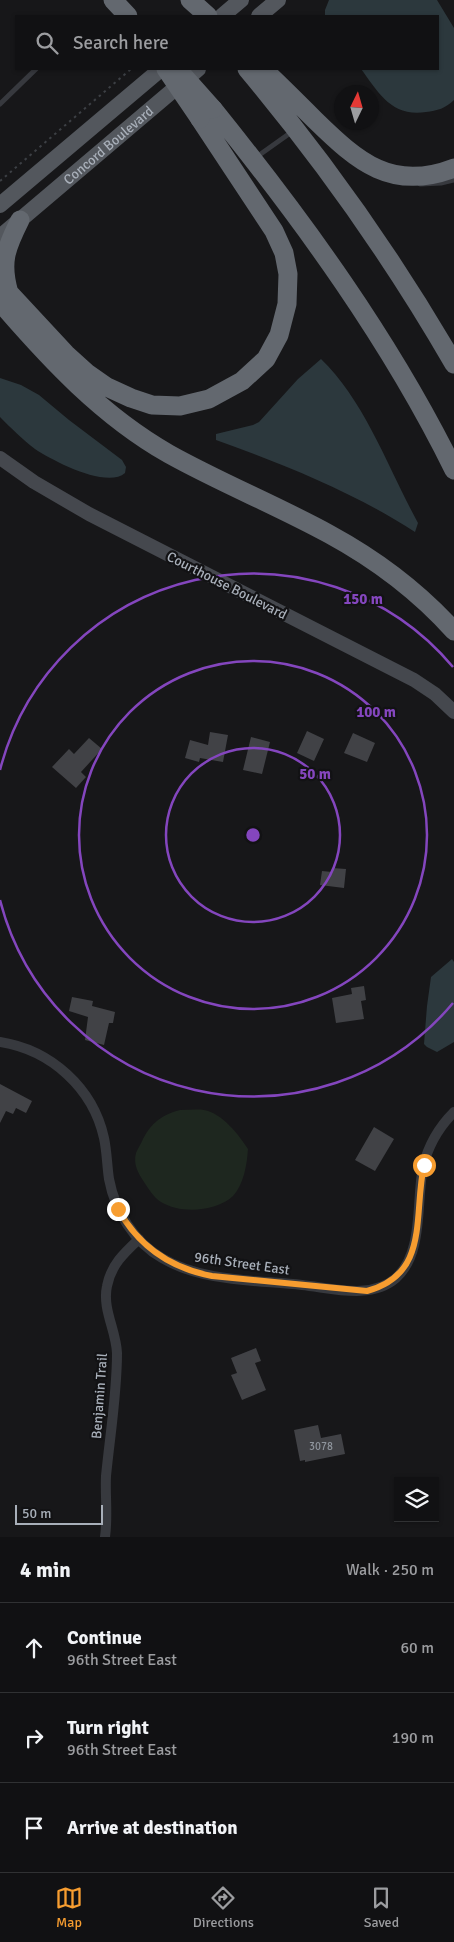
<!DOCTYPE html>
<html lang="en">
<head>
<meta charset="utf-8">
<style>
	:root { --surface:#111113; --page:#1e1f21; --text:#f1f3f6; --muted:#9c9da0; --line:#303133; --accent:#f79d30 }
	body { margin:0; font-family:Signika,sans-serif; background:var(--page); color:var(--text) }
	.controls { position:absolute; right:15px; bottom:15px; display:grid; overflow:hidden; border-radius:0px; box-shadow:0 1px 4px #0004 }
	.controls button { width:45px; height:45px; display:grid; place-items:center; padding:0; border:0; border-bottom:1px solid var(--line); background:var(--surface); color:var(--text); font:25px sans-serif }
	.compass { position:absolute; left:334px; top:85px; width:45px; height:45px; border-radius:50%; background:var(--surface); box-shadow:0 1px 4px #0004; rotate:5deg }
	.scale { position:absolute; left:15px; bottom:12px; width:88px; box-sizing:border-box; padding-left:5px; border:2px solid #a8afb9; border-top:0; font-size:14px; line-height:18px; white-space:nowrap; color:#a8afb9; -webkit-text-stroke:4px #121214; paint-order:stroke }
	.stop { position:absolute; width:15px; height:15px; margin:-11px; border:4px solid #f79d30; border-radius:50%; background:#fff }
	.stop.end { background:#f79d30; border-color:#fff; box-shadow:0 1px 5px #0008 }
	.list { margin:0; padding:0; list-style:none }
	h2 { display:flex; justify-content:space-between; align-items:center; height:65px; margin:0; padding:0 20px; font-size:21px }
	h2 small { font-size:16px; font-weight:400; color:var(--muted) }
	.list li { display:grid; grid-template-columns:32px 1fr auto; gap:15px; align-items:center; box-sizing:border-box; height:90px; padding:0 20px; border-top:1px solid var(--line) }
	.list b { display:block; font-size:19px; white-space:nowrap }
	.list p { margin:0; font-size:16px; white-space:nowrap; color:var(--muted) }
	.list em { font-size:16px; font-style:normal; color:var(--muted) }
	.icon { flex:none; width:28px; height:28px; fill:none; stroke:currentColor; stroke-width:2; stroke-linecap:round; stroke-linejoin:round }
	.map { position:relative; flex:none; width:454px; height:1537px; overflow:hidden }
	.search { position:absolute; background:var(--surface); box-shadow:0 1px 4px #0004; left:15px; right:15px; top:15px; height:55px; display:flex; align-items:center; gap:12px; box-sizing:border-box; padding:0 18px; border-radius:0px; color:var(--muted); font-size:19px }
	.sheet { height:335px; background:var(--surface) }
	nav { display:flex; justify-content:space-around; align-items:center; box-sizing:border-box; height:70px; border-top:1px solid var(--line); background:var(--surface); font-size:14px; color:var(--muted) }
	nav a { display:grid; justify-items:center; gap:2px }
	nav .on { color:var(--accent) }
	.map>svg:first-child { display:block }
	.green { fill:#1e271f }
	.water { fill:#2c383d }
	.building { fill:#414246 }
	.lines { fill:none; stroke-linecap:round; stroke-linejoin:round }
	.path { stroke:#3d4045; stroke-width:2; stroke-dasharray:2.5 4; stroke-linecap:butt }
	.lane { stroke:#37393e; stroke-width:5 }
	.street { stroke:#37393e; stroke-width:10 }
	.secondary { stroke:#45484e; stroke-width:14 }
	.primary { stroke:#53575d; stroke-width:16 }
	.highway { stroke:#63686f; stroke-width:19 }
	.highway-bridge { stroke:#63686f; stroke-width:19 }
	.route { stroke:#f79d30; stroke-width:6 }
	.ring { fill:none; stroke:#8446be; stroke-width:2.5 }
	.labels { text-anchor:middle; stroke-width:4.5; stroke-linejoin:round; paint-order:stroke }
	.number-label { font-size:11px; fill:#8e949c }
	.street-label { font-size:14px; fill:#a8afb9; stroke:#121214 }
	.centre { fill:#8446be; stroke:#121214; stroke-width:2.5 }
	.ring-label { font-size:15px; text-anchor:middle; font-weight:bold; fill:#8446be; stroke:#121214; stroke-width:4.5; stroke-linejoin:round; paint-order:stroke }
</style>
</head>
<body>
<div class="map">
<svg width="454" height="1537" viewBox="0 0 454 1537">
	<rect width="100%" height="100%" fill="#171719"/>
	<path class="green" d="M180,1110c8,0 17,-1 24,0 18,3 35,25 44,39 -1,15 -4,35 -15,47 -17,16 -53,18 -72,6 -8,-5 -12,-13 -17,-20 -6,-9 -11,-18 -8,-29 2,-5 5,-9 7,-14 8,-16 20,-25 37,-29z"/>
	<path class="water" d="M329,0h108l17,28v72c-8,8 -17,11 -28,12 -35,5 -47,-19 -65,-43h77v-53h-113v-6z
		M321,359c44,42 68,111 97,164l-3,9c-60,-39 -131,-68 -199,-92v-6l37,-9 6,-3 39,-43z
		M0,378l21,7 18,10 30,25 53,40 4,7 -1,6c-18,16 -72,-12 -90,-24 -12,-9 -24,-21 -35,-32z
		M452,959l2,3v80l-17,10 -10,-5 -3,-3 3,-38 4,-29z"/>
	<path class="building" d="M307,731l17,8 -10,22 -17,-8z
		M210,732l18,3 -5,27 -23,-4 -1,4 -14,-4 5,-18 18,5z
		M353,733l22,10 -8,19 -23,-9z
		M251,737l19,5 -8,32 -19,-4z
		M89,738l13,11 -21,23 5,5 -10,11 -24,-21 17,-18 5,5z
		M332,868l14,1 -2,19 -24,-3 2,-14 10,1z
		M364,986l2,14 -5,1 3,18 -28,4 -4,-25 20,-4 -1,-6z
		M72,997l21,4 -1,5 23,6 -2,11h-4l-5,22 -19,-5 3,-23 -19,-6z
		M0,1084l32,17 -6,12 -10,-5 -3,6 -7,-3 -6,12z
		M374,1127l20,12 -19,32 -20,-11z
		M256,1348l5,13 -6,2 11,27 -24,10 -11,-25 6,-2 -6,-15z
		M318,1425l3,13 20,-4 4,20 -40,8v-2l-5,1 -6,-31z"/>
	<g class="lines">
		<path class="path" d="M0,181l131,-112"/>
		<path class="lane" d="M0,104l36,-35
			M255,158l38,-27
			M420,184l21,-1 13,-3"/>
		<path class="street" d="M0,1042c51,8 93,46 104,96 3,14 3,28 5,41 6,32 25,63 53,79 40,24 95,22 140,27 30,3 69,15 94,-7 28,-25 20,-77 27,-111 5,-21 16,-40 31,-55
			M105,1537c3,-21 0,-41 1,-61 4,-41 11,-82 11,-123 -1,-23 -15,-44 -10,-67 4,-21 17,-33 32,-47"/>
		<path class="secondary" d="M0,458l34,24 55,32 325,166 21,14 19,18"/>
		<g class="primary">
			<path d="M222,16l19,-16"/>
			<path d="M259,16l19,-16"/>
			<path d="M0,205l161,-136"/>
			<path id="s1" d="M0,237l198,-168"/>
		</g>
		<path class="highway" d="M113,0l15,16
			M247,69c77,92 147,191 207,295
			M263,69c18,17 35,34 52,51 43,42 77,72 139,48
			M213,109c91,113 177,231 241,361
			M0,283l66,71 21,19 20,14 24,11 21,7 28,1 29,-7 33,-18 24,-22 13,-24 8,-31 1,-30 -4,-21 -10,-22 -74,-112
			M9,293c-9,-31 -3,-45 11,-73
			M0,302c50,58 102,114 169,152 52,29 107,51 160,80 46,25 90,58 125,97"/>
		<path class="highway-bridge" d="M190,0l18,16
			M166,69l34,50
			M181,73l32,36"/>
	</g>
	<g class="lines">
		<path class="route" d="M118,1209c21,38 52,59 94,67l155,15c63,-17 46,-75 57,-126"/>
	</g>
	<g class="ring">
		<circle cx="253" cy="835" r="87"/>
		<circle cx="253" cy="835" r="174"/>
		<path d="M453 1003A261 261 0 0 1 0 900M0 770A261 261 0 0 1 453 667"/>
	</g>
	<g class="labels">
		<g class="number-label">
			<text x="321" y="1450">3078</text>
		</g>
		<g class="street-label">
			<text dy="5" stroke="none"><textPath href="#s1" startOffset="142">Concord Boulevard</textPath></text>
			<text transform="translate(227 585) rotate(27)" y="5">Courthouse Boulevard</text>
			<text transform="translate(242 1263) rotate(8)" y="5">96th Street East</text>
			<text transform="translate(99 1396) rotate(-86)" y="5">Benjamin Trail</text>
		</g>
	</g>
	<circle cx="253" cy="835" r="8" class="centre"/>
	<g class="ring-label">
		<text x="363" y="604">150 m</text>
		<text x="376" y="717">100 m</text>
		<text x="315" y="779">50 m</text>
	</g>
</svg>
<div class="controls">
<button><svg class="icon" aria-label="layers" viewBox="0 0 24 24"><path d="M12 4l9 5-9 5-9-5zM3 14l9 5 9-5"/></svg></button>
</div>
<svg class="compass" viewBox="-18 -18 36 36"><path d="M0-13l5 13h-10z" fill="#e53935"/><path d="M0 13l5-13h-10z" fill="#9c9da0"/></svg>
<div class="scale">50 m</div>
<div class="stop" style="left:424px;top:1165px"></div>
<div class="stop end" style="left:118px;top:1209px"></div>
<div class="search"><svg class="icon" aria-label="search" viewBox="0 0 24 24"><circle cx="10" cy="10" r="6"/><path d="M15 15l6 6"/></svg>Search here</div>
</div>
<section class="sheet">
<h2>4 min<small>Walk · 250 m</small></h2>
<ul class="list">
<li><svg class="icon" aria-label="ahead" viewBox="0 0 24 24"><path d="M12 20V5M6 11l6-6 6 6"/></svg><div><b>Continue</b><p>96th Street East</p></div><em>60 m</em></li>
<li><svg class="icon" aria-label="right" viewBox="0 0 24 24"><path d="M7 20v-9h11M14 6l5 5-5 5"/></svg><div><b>Turn right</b><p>96th Street East</p></div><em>190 m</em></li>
<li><svg class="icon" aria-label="arrive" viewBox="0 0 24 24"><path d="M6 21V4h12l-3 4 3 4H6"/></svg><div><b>Arrive at destination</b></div></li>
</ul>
</section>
<nav>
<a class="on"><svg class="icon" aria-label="map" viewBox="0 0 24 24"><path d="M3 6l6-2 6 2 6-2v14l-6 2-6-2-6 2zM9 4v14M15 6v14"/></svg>Map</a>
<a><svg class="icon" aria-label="directions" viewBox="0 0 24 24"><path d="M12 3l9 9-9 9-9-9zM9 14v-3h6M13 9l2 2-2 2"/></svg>Directions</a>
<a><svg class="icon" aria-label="saved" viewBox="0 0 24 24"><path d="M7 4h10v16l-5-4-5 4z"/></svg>Saved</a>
</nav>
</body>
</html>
